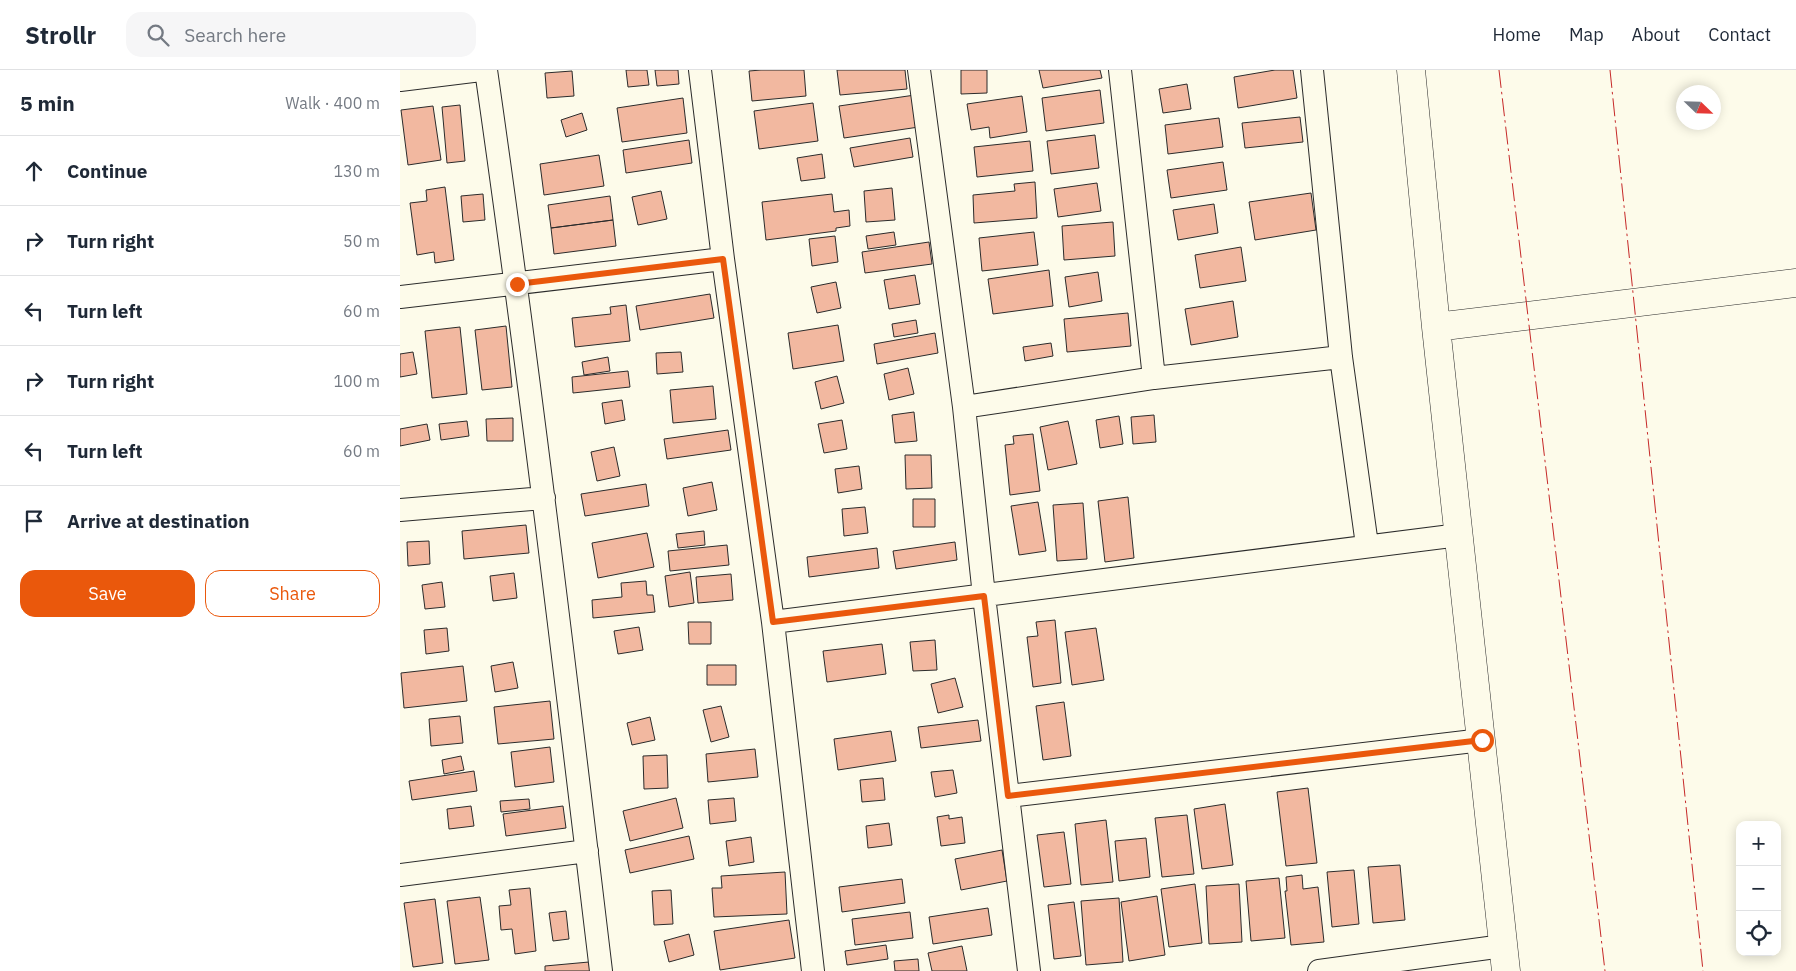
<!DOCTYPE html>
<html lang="en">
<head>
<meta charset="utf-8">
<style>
	:root { --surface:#fff; --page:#f6f6f7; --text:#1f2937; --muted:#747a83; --line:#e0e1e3; --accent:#ea580c }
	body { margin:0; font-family:"IBM Plex Sans",sans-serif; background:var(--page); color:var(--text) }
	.controls { position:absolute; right:15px; bottom:15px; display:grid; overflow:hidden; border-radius:10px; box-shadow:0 2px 12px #0003 }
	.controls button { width:45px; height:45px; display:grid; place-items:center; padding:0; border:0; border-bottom:1px solid var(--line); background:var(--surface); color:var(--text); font:25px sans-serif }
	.compass { position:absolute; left:1276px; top:15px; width:45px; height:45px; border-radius:50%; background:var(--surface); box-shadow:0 2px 12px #0003; rotate:113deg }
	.stop { position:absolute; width:15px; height:15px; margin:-11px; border:4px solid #ea580c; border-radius:50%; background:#fff }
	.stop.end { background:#ea580c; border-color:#fff; box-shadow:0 1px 5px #0008 }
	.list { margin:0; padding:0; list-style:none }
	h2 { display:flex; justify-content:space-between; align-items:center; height:65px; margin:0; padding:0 20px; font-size:21px }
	h2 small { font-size:16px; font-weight:400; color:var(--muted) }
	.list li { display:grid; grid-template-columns:32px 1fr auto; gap:15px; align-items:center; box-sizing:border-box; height:70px; padding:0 20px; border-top:1px solid var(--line) }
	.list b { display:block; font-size:19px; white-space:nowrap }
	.list em { font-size:16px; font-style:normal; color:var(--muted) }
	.actions { display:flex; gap:10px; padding:15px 20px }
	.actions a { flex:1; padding:11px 0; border:1px solid var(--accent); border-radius:15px; text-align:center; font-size:18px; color:var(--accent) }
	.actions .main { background:var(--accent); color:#fff }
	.icon { flex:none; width:28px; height:28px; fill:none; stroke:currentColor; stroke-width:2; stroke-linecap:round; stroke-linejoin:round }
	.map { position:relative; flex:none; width:1396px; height:901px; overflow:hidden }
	header { display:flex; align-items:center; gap:30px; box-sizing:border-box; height:70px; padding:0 25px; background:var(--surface); border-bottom:1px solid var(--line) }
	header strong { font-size:24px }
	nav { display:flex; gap:28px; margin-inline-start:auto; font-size:18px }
	.search { width:350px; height:45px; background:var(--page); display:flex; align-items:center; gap:12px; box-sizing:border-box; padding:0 18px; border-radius:15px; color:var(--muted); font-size:19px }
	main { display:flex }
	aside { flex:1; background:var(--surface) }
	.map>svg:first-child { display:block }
	.building { fill:#f2b8a0; stroke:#2b2b2b }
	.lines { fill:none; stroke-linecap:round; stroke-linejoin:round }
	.street-casing { stroke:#2b2b2b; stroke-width:24 }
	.secondary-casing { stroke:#2b2b2b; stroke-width:29 }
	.street { stroke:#fdfbea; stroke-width:22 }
	.secondary { stroke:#fdfbea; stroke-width:28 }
	.power { stroke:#c62828; stroke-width:1; stroke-dasharray:18 4 2.5 4; stroke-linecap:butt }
	.route { stroke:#ea580c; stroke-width:6 }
</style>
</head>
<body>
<header>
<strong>Strollr</strong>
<div class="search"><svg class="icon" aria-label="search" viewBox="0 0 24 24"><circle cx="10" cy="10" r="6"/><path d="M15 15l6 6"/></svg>Search here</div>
<nav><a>Home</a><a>Map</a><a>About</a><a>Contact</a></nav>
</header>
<main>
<aside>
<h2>5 min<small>Walk · 400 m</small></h2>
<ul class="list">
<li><svg class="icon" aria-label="ahead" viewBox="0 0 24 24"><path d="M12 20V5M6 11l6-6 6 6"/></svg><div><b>Continue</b></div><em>130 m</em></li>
<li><svg class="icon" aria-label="right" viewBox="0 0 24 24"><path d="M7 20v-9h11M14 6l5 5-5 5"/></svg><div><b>Turn right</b></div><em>50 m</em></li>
<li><svg class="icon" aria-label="left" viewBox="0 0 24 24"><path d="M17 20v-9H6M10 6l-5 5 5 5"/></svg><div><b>Turn left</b></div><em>60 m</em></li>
<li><svg class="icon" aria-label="right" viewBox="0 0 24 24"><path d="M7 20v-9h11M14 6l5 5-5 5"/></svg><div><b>Turn right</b></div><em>100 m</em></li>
<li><svg class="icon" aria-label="left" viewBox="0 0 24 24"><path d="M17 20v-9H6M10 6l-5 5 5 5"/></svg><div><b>Turn left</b></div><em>60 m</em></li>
<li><svg class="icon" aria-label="arrive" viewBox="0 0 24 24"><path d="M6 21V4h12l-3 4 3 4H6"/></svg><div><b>Arrive at destination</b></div></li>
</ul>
<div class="actions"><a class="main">Save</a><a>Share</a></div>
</aside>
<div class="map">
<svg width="1396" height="901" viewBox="0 0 1396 901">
	<rect width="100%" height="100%" fill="#fdfbea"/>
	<path class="building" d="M226,0h21l2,15 -21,2z
		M255,0h23l1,14 -22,2z
		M361,0h43l2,26 -54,5 -3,-30z
		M437,0h68l2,19 -67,6z
		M561,0h26v23l-26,1z
		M639,0h61l2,8 -59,10z
		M875,0h18l4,28 -59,10 -4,-31z
		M172,1l2,25 -27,2 -2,-25z
		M787,14l4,25 -28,4 -4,-24z
		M700,20l4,33 -58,8 -4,-33z
		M515,25l4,32 -75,11 -5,-32z
		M622,26l5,36 -37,6 -1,-11 -18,3 -4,-26z
		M283,28l4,35 -65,9 -5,-34z
		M413,33l5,38 -59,8 -5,-38z
		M60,35l5,56 -18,2 -5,-56z
		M33,36l8,54 -33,5 -7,-55z
		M182,43l5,17 -21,7 -5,-17z
		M900,47l3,25 -58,6 -3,-25z
		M819,48l4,29 -55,7 -3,-29z
		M695,65l4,33 -48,6 -4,-33z
		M510,68l3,19 -59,10 -4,-19z
		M289,70l3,23 -66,10 -3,-23z
		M630,71l3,30 -56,6 -3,-30z
		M422,84l3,24 -24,3 -4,-23z
		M199,85l5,31 -60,9 -4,-31z
		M823,92l4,28 -56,8 -4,-28z
		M635,112l2,36 -63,5 -1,-28 42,-4 -1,-7z
		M697,113l4,28 -43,6 -4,-28z
		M45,117l9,73 -19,3 -1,-11 -17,3 -7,-52 17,-2 -1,-11z
		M492,118l3,32 -29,2 -2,-31z
		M261,121l6,28 -29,6 -6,-28z
		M911,123l5,37 -61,10 -6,-38z
		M83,124l2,26 -22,2 -2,-26z
		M432,124l2,18 15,-2 1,16 -14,2v3l-70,9 -4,-38z
		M210,126l3,24 -62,8 -3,-23z
		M814,134l4,29 -40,7 -5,-30z
		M213,150l3,26 -62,8 -3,-26z
		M713,152l2,34 -51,4 -2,-34z
		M494,162l2,13 -28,4 -2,-13z
		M634,162l4,33 -56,6 -3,-33z
		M435,166l3,26 -26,4 -3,-27z
		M529,172l3,22 -67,9 -3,-21z
		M841,177l5,34 -46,7 -5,-33z
		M649,200l4,36 -60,8 -5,-35z
		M698,202l4,29 -33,6 -4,-30z
		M515,205l5,29 -31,5 -5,-29z
		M436,212l5,26 -24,5 -6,-26z
		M310,224l4,24 -74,12 -4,-24z
		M833,231l5,36 -47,8 -6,-36z
		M226,235l4,36 -55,6 -3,-29 39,-4 -1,-7z
		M728,243l3,33 -64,6 -3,-33z
		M516,250l2,13 -24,4 -2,-13z
		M438,255l6,36 -51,8 -5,-36z
		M106,256l6,61 -30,3 -7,-60z
		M60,257l7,67 -35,4 -7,-67z
		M535,263l3,20 -61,11 -3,-20z
		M651,273l2,13 -28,5 -2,-14z
		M13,282l4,22 -17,3v-23z
		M281,282l2,20 -26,2 -1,-21z
		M208,287l2,14 -26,4 -2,-13z
		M508,298l6,26 -25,6 -5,-26z
		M228,301l2,16 -57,6 -1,-16z
		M437,306l7,27 -23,6 -6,-27z
		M313,316l3,33 -43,4 -3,-33z
		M222,330l3,20 -20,4 -3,-21z
		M514,342l3,29 -22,2 -3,-28z
		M754,345l2,27 -23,2 -2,-27z
		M719,346l4,28 -23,4 -4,-28z
		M113,348v23h-26l-1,-22z
		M442,350l5,29 -23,4 -6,-29z
		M67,351l2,15 -28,4 -2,-16z
		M668,351l9,43 -29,6 -8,-43z
		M27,354l3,16 -30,6v-17z
		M328,360l3,20 -64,9 -3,-20z
		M633,364l7,57 -30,4 -5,-50 9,-1 -1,-8z
		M214,377l6,29 -23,5 -6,-29z
		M505,385h26l1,33 -26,1z
		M459,396l3,23 -24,4 -3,-24z
		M312,412l5,28 -29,6 -5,-28z
		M246,414l3,22 -64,10 -4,-22z
		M728,427l6,61 -29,4 -7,-61z
		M513,429h22v28h-22z
		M638,432l8,49 -27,4 -8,-49z
		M683,433l4,56 -30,2 -4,-56z
		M465,437l3,26 -24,3 -2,-27z
		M126,455l3,28 -65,6 -2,-28z
		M304,461l1,14 -27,3 -2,-14z
		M247,463l7,34 -56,11 -6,-35z
		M29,471l1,23 -22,2 -1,-24z
		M555,472l2,18 -61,9 -3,-18z
		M327,475l2,20 -59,6 -2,-20z
		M477,478l2,20 -70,9 -2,-20z
		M290,502l4,31 -25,4 -4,-31z
		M114,503l3,25 -24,3 -3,-25z
		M331,504l2,26 -35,3 -2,-26z
		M246,511l1,14h6l2,17 -62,6 -1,-18 30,-3 -1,-14z
		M42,512l3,25 -20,2 -3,-24z
		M655,550l6,63 -28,4 -6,-50 11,-1 -2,-14z
		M288,552h23v22h-22z
		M239,557l4,23 -25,4 -4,-23z
		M47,558l2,23 -23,3 -2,-24z
		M696,558l8,52 -32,5 -7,-53z
		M535,570l2,30 -24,1 -3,-29z
		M482,574l4,30 -59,8 -4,-31z
		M113,592l5,26 -23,4 -4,-26z
		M307,595h29v20h-29z
		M63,596l4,35 -63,7 -3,-35z
		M555,608l8,29 -25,6 -7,-29z
		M150,631l4,38 -56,5 -4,-37z
		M664,632l7,54 -28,4 -7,-54z
		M321,636l8,31 -18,5 -8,-32z
		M60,646l3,27 -32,3 -2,-27z
		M250,647l5,23 -23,5 -5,-22z
		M578,650l3,21 -60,7 -3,-21z
		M491,661l5,30 -58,9 -4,-31z
		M150,677l4,35 -39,5 -4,-35z
		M355,679l3,28 -50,5 -2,-28z
		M267,685l1,33 -24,1 -1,-33z
		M61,686l3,14 -20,4 -2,-14z
		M553,700l4,23 -22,4 -4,-25z
		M74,701l3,20 -65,9 -3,-19z
		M483,708l2,22 -23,2 -2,-22z
		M908,718l9,75 -31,3 -9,-74z
		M276,728l7,30 -53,13 -7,-30z
		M334,728l2,23 -26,3 -2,-24z
		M129,729l1,10 -29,3 -1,-11z
		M825,734l8,61 -31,4 -8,-60z
		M71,736l3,20 -25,3 -2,-20z
		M163,736l3,22 -60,8 -3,-22z
		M549,745v4l13,-2 3,26 -24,3 -4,-29z
		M787,745l7,59 -32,3 -7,-59z
		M706,750l7,62 -32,3 -6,-61z
		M489,753l3,22 -24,3 -2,-22z
		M664,762l7,52 -27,3 -7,-52z
		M289,766l5,23 -64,14 -5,-23z
		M351,767l3,25 -25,4 -3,-25z
		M746,768l4,39 -31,4 -4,-40z
		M602,780l5,31 -46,9 -6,-31z
		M1000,795l5,55 -32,3 -5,-56z
		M954,800l5,54 -27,3 -5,-55z
		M385,802l2,42 -73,3 -2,-29h10l-1,-12z
		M902,805l1,14 15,-2 6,55 -33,3 -6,-54h2l-1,-14z
		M879,808l6,60 -34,3 -5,-60z
		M502,809l3,24 -63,9 -3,-25z
		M795,814l7,59 -33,4 -8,-58z
		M839,814l3,58 -33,2 -3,-58z
		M130,818l6,63 -21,3 -3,-25 -11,1 -2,-24 12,-1 -2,-15z
		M271,820l2,34 -19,1 -2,-34z
		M757,826l8,59 -36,6 -8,-59z
		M80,827l9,63 -34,4 -8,-63z
		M719,828l4,64 -37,3 -5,-64z
		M35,829l8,64 -30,4 -9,-64z
		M674,832l7,54 -27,3 -6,-54z
		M588,838l4,27 -59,9 -4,-27z
		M166,841l3,28 -16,2 -4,-28z
		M510,842l3,26 -58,7 -3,-26z
		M389,850l6,38 -75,12 -6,-39z
		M289,864l5,21 -25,7 -5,-21z
		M486,875l2,14 -41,6 -2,-14z
		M562,876l5,25h-35l-4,-18z
		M518,889l1,12h-24l-1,-10z
		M189,892l1,9h-45v-5z"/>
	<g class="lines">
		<g class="street-casing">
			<path id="street" d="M86,0c43,300 79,600 115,901
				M300,0l23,189 50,363 40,349
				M519,0l45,337 20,189 45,375
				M720,0l34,308
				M912,0l29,287 26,188
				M0,10l81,-10
				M0,227l323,-38
				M564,337l190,-29 187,-21
				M0,440l144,-12
				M373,552l686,-87
				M608,726l474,-56
				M0,805l187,-24
				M919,901l184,-25"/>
		</g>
		<g class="secondary-casing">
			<path id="secondary" d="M1011,0l25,257 70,644
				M1036,257l360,-44"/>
		</g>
		<use href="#street" class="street"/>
		<use href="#secondary" class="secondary"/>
		<path class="power" d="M1099,0l106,901
			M1210,0l93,901"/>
	</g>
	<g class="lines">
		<path class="route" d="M117,214l206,-25 50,363 211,-26 24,200 474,-56"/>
	</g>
</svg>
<div class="controls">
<button>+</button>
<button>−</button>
<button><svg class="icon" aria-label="locate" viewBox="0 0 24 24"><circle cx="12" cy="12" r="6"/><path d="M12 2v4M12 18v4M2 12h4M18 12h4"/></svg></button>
</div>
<svg class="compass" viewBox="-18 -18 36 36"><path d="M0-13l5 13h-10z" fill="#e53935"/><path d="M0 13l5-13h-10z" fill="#747a83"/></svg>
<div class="stop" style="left:1082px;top:670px"></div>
<div class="stop end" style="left:117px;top:214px"></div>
</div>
</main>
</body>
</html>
